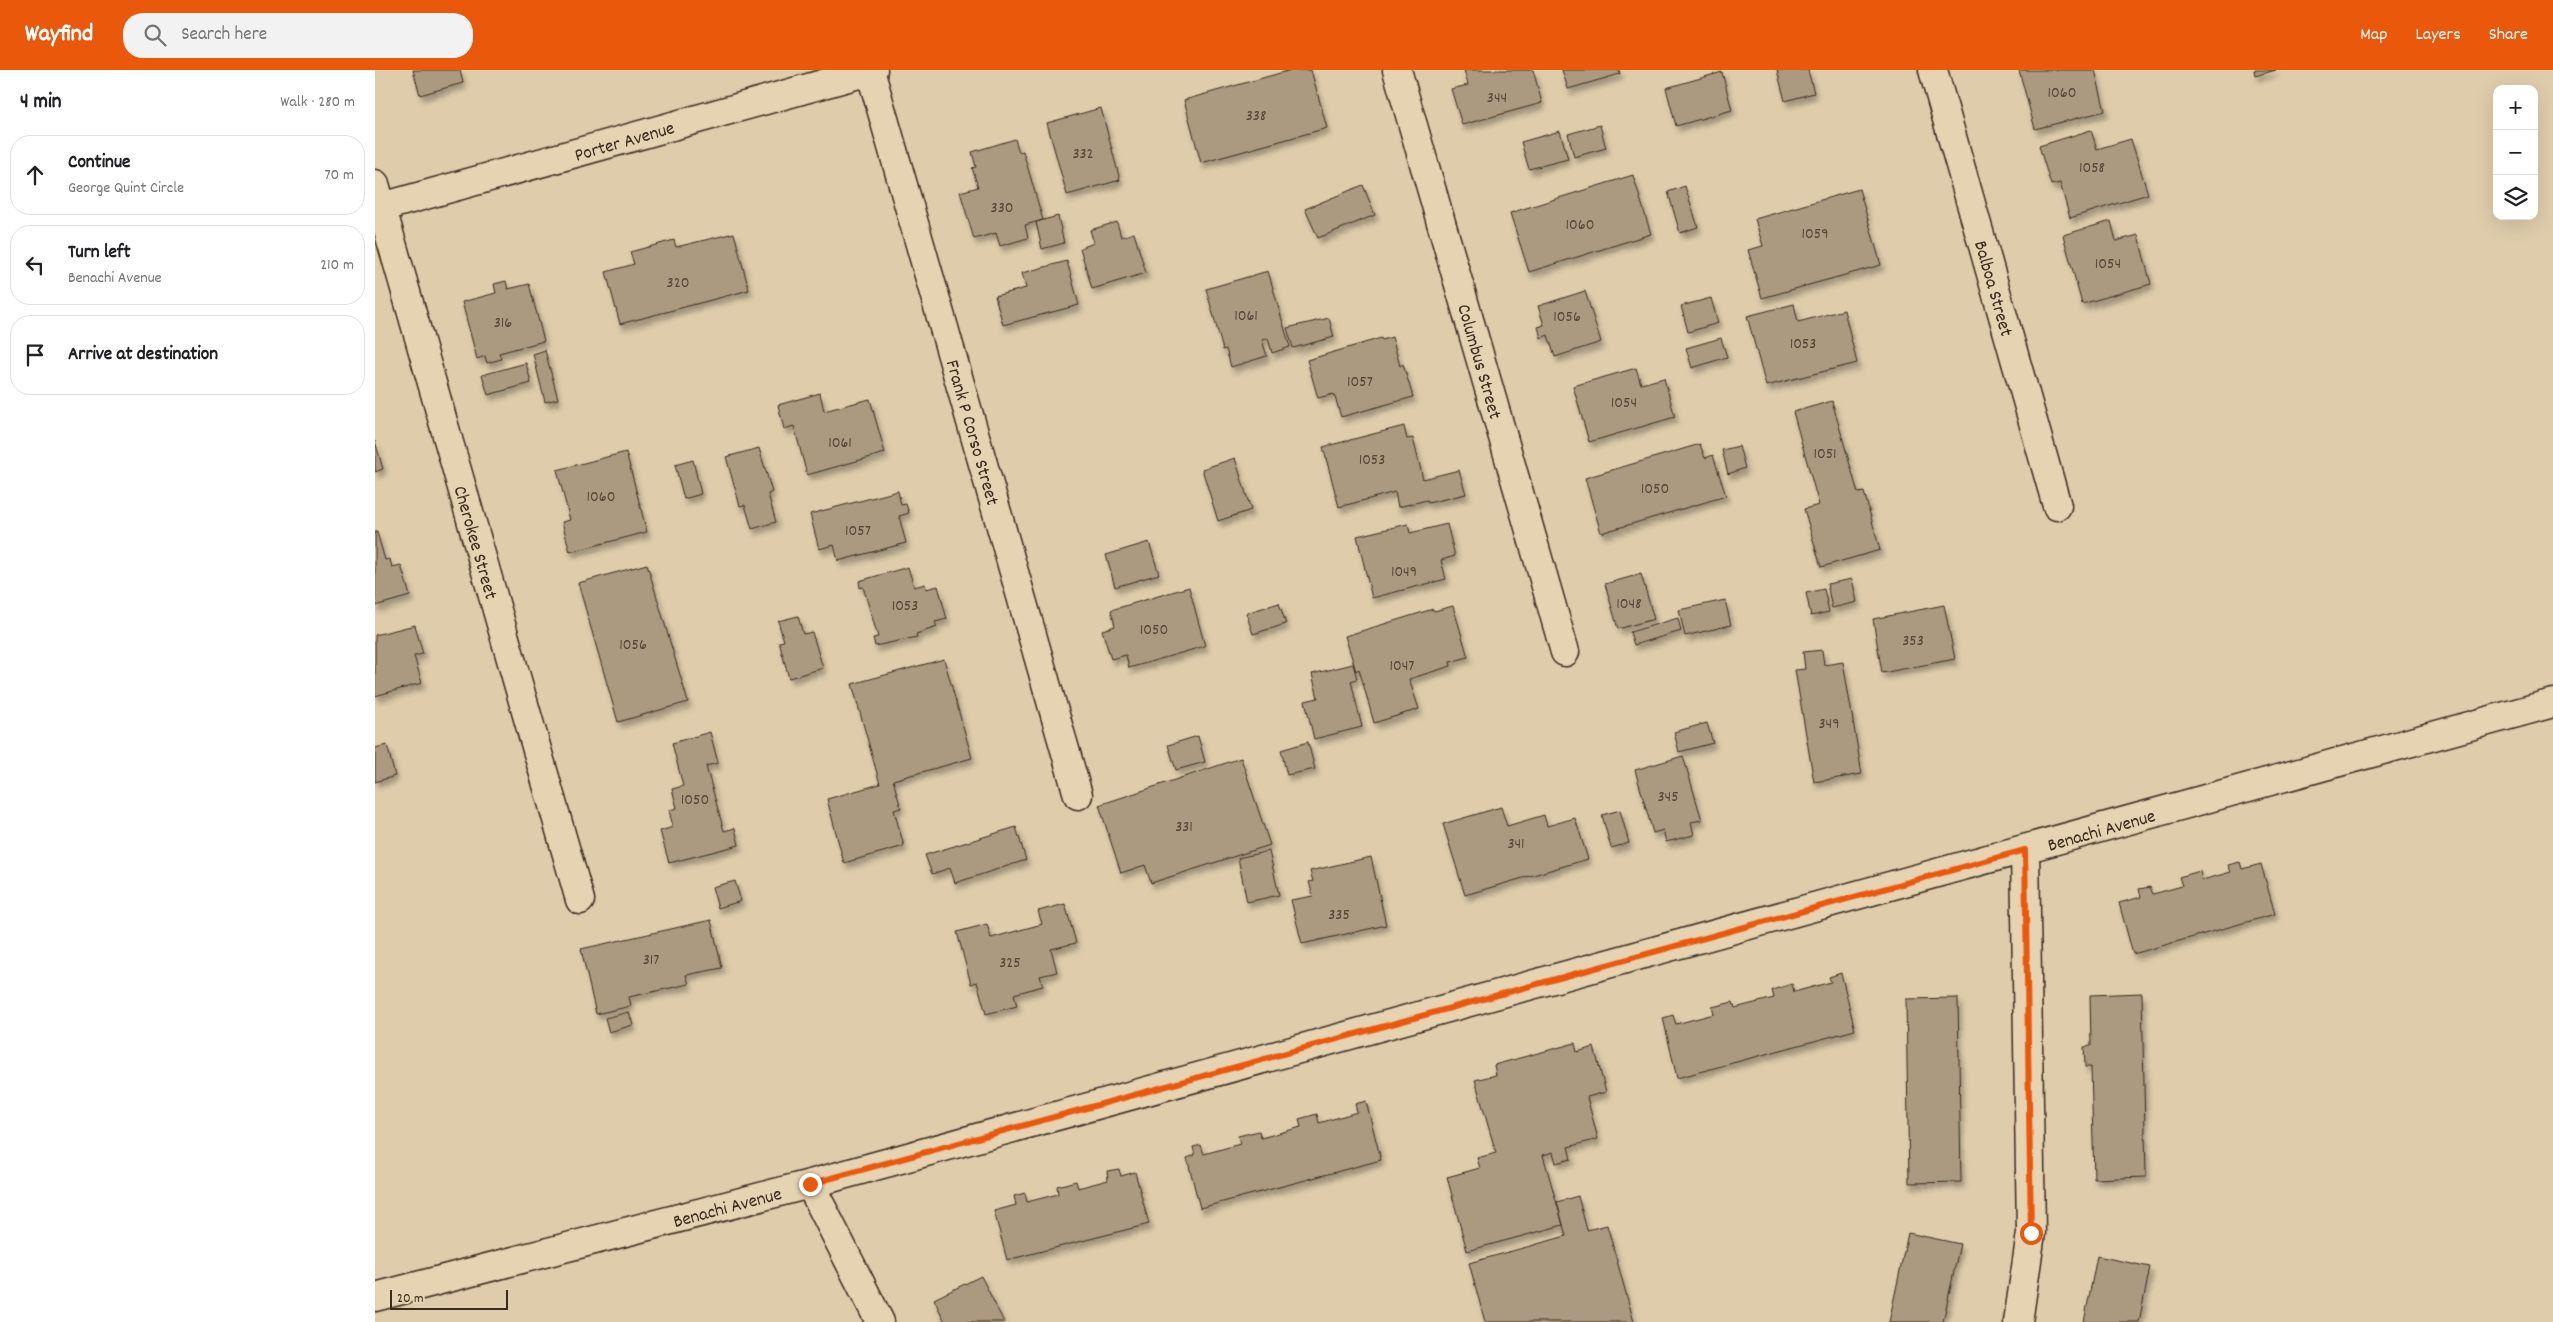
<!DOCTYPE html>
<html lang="en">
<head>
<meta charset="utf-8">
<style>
	:root { --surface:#fff; --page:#f2f2f2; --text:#202124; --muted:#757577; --line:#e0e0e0; --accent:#ea580c }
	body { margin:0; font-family:Dekko,sans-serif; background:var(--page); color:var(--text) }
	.controls { position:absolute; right:15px; top:15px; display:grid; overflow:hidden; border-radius:10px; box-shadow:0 5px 20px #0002 }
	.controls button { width:45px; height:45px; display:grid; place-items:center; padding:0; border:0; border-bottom:1px solid var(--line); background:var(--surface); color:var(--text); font:25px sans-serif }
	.scale { position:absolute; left:15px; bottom:12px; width:118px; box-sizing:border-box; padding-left:5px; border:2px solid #3b2a1e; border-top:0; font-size:14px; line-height:18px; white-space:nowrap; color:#3b2a1e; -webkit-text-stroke:4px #e5d3b1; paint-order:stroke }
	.stop { position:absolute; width:15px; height:15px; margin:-11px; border:4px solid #ea580c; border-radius:50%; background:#fff }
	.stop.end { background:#ea580c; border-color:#fff; box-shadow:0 1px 5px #0008 }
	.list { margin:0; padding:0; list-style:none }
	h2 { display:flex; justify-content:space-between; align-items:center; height:65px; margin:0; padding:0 20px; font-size:21px }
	h2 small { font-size:16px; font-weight:400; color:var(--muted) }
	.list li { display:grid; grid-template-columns:32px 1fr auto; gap:15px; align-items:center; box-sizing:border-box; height:80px; margin:0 10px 10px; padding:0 10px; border:1px solid var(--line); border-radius:20px }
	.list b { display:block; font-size:19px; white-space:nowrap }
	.list p { margin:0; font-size:16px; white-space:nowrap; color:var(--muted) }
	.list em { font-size:16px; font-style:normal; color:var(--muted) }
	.icon { flex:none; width:28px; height:28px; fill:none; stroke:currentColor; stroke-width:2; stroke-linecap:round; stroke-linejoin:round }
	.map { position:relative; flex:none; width:2178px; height:1252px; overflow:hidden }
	header { display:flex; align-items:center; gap:30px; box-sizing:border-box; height:70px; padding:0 25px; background:var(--accent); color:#fff }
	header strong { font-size:24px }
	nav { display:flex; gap:28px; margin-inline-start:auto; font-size:18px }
	.search { width:350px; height:45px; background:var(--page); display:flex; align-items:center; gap:12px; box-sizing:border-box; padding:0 18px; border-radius:20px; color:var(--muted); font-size:19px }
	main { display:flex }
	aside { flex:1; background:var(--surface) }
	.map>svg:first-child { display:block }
	.building { fill:#ab9a80; stroke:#3b2a1e; filter:url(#shadow) }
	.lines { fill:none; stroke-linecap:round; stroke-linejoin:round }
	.minor-casing { stroke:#3b2a1e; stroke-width:31 }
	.minor { stroke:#e5d3b1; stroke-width:28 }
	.route { stroke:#ea580c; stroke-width:6 }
	.labels { text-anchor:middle; stroke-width:4; stroke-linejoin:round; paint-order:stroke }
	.number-label { font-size:16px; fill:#574636 }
	.street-label { font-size:19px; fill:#3b2a1e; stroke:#e5d3b1 }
</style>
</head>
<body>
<header>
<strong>Wayfind</strong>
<div class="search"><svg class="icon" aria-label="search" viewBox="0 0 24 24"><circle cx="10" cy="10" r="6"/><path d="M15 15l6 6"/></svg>Search here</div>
<nav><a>Map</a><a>Layers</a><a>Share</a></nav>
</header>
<main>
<aside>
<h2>4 min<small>Walk · 280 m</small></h2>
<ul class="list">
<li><svg class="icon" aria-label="ahead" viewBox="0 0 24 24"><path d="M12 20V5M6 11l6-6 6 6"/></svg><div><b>Continue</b><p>George Quint Circle</p></div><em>70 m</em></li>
<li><svg class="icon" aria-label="left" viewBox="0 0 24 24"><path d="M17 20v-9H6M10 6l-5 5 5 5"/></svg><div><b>Turn left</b><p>Benachi Avenue</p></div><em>210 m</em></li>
<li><svg class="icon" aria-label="arrive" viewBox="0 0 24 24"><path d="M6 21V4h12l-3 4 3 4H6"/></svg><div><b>Arrive at destination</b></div></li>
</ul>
</aside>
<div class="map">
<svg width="2178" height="1252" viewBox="0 0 2178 1252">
	<defs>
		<filter id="shadow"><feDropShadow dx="3" dy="5.5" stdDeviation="2.5" flood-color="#0004"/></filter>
	</defs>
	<rect width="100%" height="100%" fill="#deccab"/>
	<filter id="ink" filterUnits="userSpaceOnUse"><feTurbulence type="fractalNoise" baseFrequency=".02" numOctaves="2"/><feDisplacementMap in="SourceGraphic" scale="10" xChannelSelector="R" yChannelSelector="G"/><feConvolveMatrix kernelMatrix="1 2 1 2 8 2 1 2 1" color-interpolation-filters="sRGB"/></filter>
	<g filter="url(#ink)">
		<path class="building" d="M38,0h47l3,13 -43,12z
			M916,0h20l16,58 -126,35 -17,-63z
			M1089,0h69l9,33 -80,22 -11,-36 17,-4z
			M1187,0h57l1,4 -52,15z
			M1402,0h31l6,23 -29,8z
			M1644,0h76l10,41 -70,18z
			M1879,0h22l-21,6z
			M1347,2l10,38 -56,16 -10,-38z
			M726,38l19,72 -53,15 -20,-72z
			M1225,55l6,23 -32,9 -6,-23z
			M1716,60l6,19 34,-10 17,55 -78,24 -10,-35 -9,2 -12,-39z
			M1185,61l8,28 -39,10 -8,-27z
			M640,69l4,13 4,-1 20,69 -18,5 3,13 -28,8 -4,-13 -22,6 -14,-47 18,-5 -6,-19 4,-1 -4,-15z
			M1258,105l18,59 -122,38 -19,-59z
			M988,115l12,30 -57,23 -13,-29z
			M1310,116l13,41 -18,6 -12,-41z
			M1484,119l22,76 -119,33 -14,-48 15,-4 -8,-27z
			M683,146l6,27 -22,6 -6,-27z
			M1736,151l5,20 22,-6 13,49 -69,20 -19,-69z
			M742,152l4,15 13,-4 12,40 -54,16 -12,-41 14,-5 -4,-13z
			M359,163l15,57 -129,34 -14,-52 28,-8 -4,-12 44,-12 2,7z
			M692,191l12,44 -76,20 -8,-29 31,-8 -4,-15z
			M893,201l22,76 -18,6 -4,-15 -6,2 5,16 -36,11 -5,-18 -3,1 -17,-61z
			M131,211l2,8 21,-5 15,57 -45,12 2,6 -14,4 -2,-7 -8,3 -15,-57 34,-9 -2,-9z
			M1210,221l16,51 -46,15 -7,-22 -7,3 -3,-11 6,-2 -6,-19z
			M1336,228l7,25 -30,9 -7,-26z
			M1419,234l4,18 46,-12 13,53 -91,23 -19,-70z
			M954,248l5,19 -41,11 -6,-20z
			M1017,267l8,29 3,-2 10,33 -72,20 -7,-23 -16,4 -11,-38 74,-22 1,2z
			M1346,268l6,19 -35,11 -6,-20z
			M170,280l13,49 -13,3 -12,-48z
			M151,293l5,20 -43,12 -6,-20z
			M1261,298l5,16 23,-6 11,39 -86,25 -16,-56z
			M445,323l4,18 46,-12 15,54 -78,22 -13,-49 -10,3 -6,-24z
			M1457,331l26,92 6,-1 16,58 -59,17 -17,-58 15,-4 -26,-93z
			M1029,356l3,13 6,-1 10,41 36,-9 7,24 -38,9 -1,-3 -29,7 -3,-15 -56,15 -16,-60z
			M0,371l8,28 -8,3z
			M1325,374l5,14 8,-3 13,41 -125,37 -16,-55z
			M1364,376l6,22 -17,6 -6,-24z
			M384,378l13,44 -4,2 8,28 -24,7 -7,-24 -5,1 -14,-49z
			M251,382l21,80 -77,20 -8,-30 8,-2 -13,-50z
			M860,388l16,52 -33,11 -16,-52z
			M318,390l8,34 -17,5 -9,-34z
			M523,421l3,14 5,-1 3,9 -10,3 7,27 -68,18 -4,-16 -15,4 -9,-35z
			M1033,454l2,9 37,-9 8,32 -14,4 5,19 -74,19 -15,-62z
			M0,462h2l8,28 5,-1 2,8 9,-2 9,31 -35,10z
			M774,472l10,32 -44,13 -9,-32z
			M272,494l41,138 -70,20 -40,-139z
			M533,497l6,20 11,-3 1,5 12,-3 9,33 -12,3 2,5 -21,7 1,3 -42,9 -2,-8 5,-1 -15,-50 -3,1 -1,-7z
			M1266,504l13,45 -36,10 -13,-45z
			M1477,509l5,23 -25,6 -5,-24z
			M814,517l16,59 -76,22 -3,-13 -15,4 -9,-29 13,-4 -4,-16z
			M1449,519l5,23 -18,4 -5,-23z
			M1350,530l6,25 -46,11 -6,-26z
			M904,533l7,21 -33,10 -7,-21z
			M1569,535l11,54 -73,14 -9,-54z
			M1078,536l15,51 -18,5 1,4 -42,13 10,30 -45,14 -15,-54 -3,2 -11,-35 88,-27 1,2z
			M423,546l5,18 9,-2 11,36 -34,10 -10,-36 5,-1 -6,-20z
			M1303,548l3,13 -47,14 -4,-13z
			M40,555l8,29 -9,2 8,27 -47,13v-61z
			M1447,580l2,15 19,-3 19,112 -48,8 -19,-112 10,-1 -2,-17z
			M569,589l28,99 -79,22 8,28 -7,2 10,36 -60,17 -17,-64 53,-15 -28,-100z
			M978,594l4,15 -6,2 11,46 -48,12 -9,-38 13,-3 -6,-24z
			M1332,653l6,20 -34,9 -5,-20z
			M335,662l8,31 -12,3 18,65 11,-3 4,17 -70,18 -9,-32 13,-4 -4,-17 8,-2 -5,-19 11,-3 -11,-43z
			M823,666l7,26 -29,8 -8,-25z
			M933,672l7,27 -28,6 -6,-25z
			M12,675l8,31 -20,6v-34z
			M1308,686l19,64 -11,2 3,13 -28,7 -3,-12 -10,3 -18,-63z
			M866,688l29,87 -119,38 -6,-18 -24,8 -22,-68z
			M1126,737l6,19 37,-11 3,11 28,-8 13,41 -123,36 -22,-71z
			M1245,740l9,33 -18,5 -9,-33z
			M641,757l10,33 -71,23 -5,-15 -18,6 -7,-19z
			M894,781l10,44 -32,7 -9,-44z
			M996,787l15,68 -84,19 -11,-44 22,-4 -4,-14 4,-1 -3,-10z
			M1865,792l2,7 19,-5 14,50 -142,40 -14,-51 22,-6 -2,-8 11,-2 3,7 29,-8 -3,-9 21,-6 2,9 29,-8 -3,-7z
			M360,811l6,20 -23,7 -6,-21z
			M690,834l11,39 -25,6 6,23 -17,4 3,10 -29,8 3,12 -31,8 -9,-32 -6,2 -14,-52 30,-8 4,14 51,-14 -4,-13z
			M336,850l11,48 -36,7 3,9 -60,13 2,9 -35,8 -15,-65z
			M1466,903l14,57 -178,48 -14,-60 10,-3 3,9 38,-10 -2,-7 21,-5 2,6 39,-10 -2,-8 20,-6 2,8 37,-10 -2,-5z
			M1767,923l4,184 -52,2 -3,-112h-6l-1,-20 7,-1 -1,-51z
			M1583,928l3,184 -52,1 -3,-184z
			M254,942l4,13 -24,7 -4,-14z
			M1200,973l2,9 17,-5 12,45 -19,5 11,42 -30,8 3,12 -15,4 -3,-11 -10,3 20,70 -96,26 -20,-74 33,-9 -3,-10 19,-5 -21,-73 21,-5 -2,-10z
			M991,1031l15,59 -181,48 -13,-50 8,-3 -2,-8 8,-2 3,9 36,-10 -2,-8 21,-5 2,7 40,-11 -2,-8 18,-5 2,9 38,-11 -2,-8z
			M744,1099l2,7 14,-4 14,52 -142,36 -13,-49 22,-6 -2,-9 11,-3 2,9 31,-8 -1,-8 19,-5 2,7 30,-8 -1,-9z
			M1203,1126l9,34 20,-5 27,97h-149l-16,-59 97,-27 -9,-34z
			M1533,1163l52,11 -17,78h-54z
			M1722,1186l53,11 -11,55h-55z
			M606,1206l23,46h-59l-11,-23z"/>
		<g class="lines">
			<g class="minor-casing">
				<path id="minor" d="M495,0l208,725
					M1022,0l168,582
					M1558,0l124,436
					M0,114l205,716
					M0,139l498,-139
					M435,1114l70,138
					M0,1227l435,-113 1743,-481
					M1643,1252l13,-89 -6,-383"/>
			</g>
			<use href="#minor" class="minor"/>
		</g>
	</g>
	<g class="lines" filter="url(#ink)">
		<path class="route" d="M435,1114l1215,-334 6,383"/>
	</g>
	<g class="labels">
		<g class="number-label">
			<text x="1687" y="27">1060</text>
			<text x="1122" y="32">344</text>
			<text x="881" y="50">338</text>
			<text x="708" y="88">332</text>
			<text x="1717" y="102">1058</text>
			<text x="627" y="142">330</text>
			<text x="1205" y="159">1060</text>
			<text x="1440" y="168">1059</text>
			<text x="1733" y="198">1054</text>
			<text x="303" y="217">320</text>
			<text x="871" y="250">1061</text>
			<text x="1192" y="251">1056</text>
			<text x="128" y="257">316</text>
			<text x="1428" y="278">1053</text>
			<text x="985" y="316">1057</text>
			<text x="1249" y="337">1054</text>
			<text x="465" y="377">1061</text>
			<text x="1450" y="388">1051</text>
			<text x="997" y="394">1053</text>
			<text x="1280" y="423">1050</text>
			<text x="226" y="431">1060</text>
			<text x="483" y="465">1057</text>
			<text x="1029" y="506">1049</text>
			<text x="1254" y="538">1048</text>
			<text x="530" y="540">1053</text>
			<text x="779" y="564">1050</text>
			<text x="1538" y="575">353</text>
			<text x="258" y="579">1056</text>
			<text x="1027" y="600">1047</text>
			<text x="1454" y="658">349</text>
			<text x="1293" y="731">345</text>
			<text x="320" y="734">1050</text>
			<text x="809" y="761">331</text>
			<text x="1141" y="778">341</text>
			<text x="964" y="849">335</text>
			<text x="276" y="894">317</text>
			<text x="635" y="897">325</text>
		</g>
		<g class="street-label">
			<text transform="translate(249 70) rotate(-16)" y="7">Porter Avenue</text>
			<text transform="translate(1620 218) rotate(74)" y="7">Balboa Street</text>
			<text transform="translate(1106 291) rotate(74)" y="7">Columbus Street</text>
			<text transform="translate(599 362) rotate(74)" y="7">Frank P Corso Street</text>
			<text transform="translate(102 472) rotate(74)" y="7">Cherokee Street</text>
			<text transform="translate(1726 759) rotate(-16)" y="7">Benachi Avenue</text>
			<text transform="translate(352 1136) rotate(-15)" y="7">Benachi Avenue</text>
		</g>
	</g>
</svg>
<div class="controls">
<button>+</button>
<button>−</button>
<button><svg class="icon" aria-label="layers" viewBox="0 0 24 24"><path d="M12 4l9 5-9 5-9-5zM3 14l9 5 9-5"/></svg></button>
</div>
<div class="scale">20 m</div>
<div class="stop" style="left:1656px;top:1163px"></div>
<div class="stop end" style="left:435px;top:1114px"></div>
</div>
</main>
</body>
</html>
